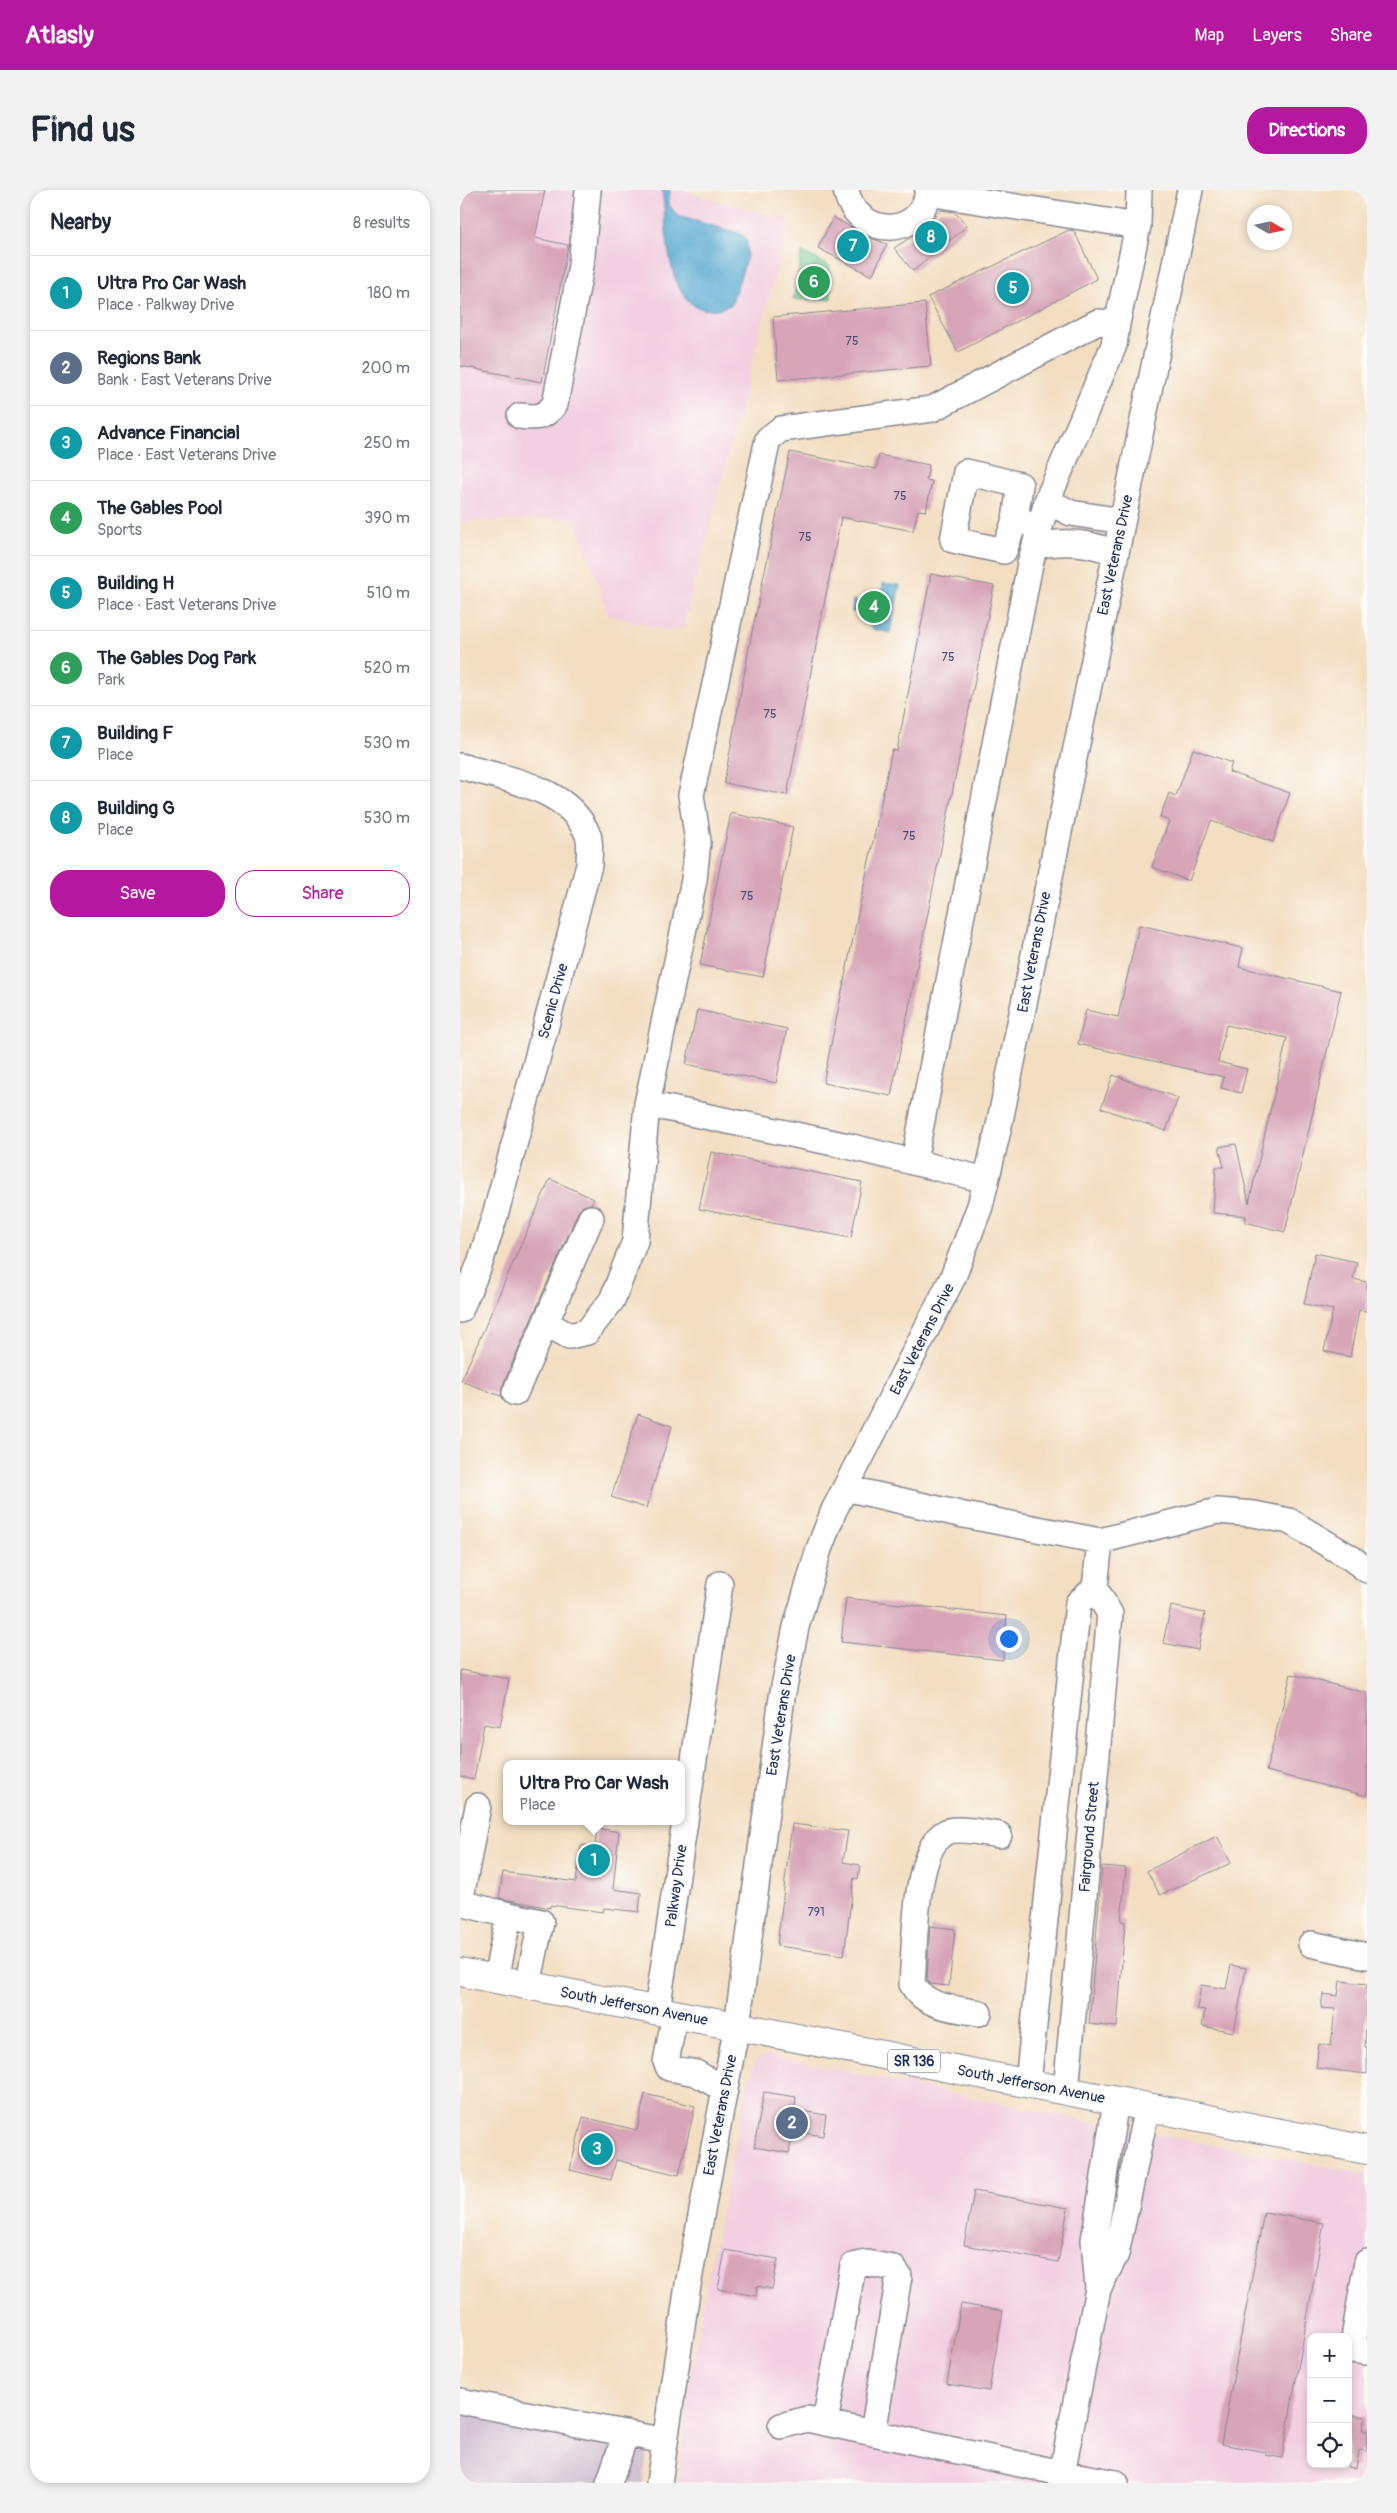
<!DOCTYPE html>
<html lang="en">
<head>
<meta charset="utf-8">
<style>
	:root { --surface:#fff; --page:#f2f2f3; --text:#1f2937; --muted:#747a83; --line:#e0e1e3; --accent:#b5179e }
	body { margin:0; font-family:Pangolin,sans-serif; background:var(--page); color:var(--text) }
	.controls { position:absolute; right:15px; bottom:15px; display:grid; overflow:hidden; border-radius:10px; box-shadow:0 2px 8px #0003 }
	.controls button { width:45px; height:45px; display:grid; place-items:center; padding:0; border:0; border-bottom:1px solid var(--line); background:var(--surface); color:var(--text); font:25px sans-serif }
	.compass { position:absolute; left:787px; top:15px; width:45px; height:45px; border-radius:50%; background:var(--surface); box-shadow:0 2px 8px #0003; rotate:99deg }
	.you { position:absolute; left:548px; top:1448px; width:18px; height:18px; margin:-12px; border:4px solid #fff; border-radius:50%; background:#1a73e8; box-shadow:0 0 0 8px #1a73e833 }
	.badge { display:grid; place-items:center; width:32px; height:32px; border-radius:50%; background:var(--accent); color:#fff; font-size:16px; font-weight:700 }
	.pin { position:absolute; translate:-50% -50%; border:2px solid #fff; box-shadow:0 1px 5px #0006 }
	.popup { position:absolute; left:43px; top:1570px; width:182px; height:65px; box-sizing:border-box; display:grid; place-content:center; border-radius:10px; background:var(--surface); filter:drop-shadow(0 1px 4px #0005); font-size:16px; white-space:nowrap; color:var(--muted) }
	.popup b { font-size:19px; color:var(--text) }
	.popup::after { content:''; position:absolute; left:50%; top:100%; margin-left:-10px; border:10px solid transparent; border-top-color:var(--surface) }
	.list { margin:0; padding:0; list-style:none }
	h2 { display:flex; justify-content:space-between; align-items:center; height:65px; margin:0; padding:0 20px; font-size:21px }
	h2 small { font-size:16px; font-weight:400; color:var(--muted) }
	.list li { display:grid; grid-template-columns:32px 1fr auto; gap:15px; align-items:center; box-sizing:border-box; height:75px; padding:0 20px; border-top:1px solid var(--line) }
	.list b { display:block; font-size:19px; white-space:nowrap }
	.list p { margin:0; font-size:16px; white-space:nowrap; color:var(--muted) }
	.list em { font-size:16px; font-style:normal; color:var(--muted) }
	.actions { display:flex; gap:10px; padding:15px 20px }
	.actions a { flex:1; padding:11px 0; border:1px solid var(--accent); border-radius:20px; text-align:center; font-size:18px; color:var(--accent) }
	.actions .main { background:var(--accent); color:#fff }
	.icon { flex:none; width:28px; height:28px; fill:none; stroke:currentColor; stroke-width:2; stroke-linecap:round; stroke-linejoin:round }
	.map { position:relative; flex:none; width:907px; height:2293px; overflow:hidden; border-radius:20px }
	header { display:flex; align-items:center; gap:30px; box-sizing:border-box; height:70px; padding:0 25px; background:var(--accent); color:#fff }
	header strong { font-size:24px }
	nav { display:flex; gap:28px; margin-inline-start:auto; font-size:18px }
	.intro { display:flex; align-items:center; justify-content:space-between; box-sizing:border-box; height:120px; padding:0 30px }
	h1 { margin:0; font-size:35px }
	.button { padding:12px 22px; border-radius:20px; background:var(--accent); color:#fff; font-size:18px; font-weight:700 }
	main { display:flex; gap:30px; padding:0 30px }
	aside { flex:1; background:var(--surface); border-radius:20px; box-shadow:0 2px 8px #0003 }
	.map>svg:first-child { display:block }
	.built { fill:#f2cfe1; fill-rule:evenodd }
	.industrial { fill:#cfbdcf }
	.green { fill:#70c78d; stroke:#467b76 }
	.water { fill:#55a8d0; stroke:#386c97 }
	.building { fill:#d7a4b8 }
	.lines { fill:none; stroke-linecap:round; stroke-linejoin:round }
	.minor-casing { stroke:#878690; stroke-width:28 }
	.major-casing { stroke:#878690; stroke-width:30 }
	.minor { stroke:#fff; stroke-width:25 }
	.major { stroke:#fff; stroke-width:28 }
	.labels { text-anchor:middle; stroke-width:4; stroke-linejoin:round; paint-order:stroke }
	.number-label { font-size:12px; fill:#4a4c74 }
	.shield { fill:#fdfcf7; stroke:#5f6c8c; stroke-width:1 }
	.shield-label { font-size:14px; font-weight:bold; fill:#1b2f5e }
	.street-label { font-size:15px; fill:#1b2f5e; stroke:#fdfcf7 }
</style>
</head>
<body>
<header>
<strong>Atlasly</strong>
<nav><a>Map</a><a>Layers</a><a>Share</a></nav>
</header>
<div class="intro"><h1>Find us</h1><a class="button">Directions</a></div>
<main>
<aside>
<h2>Nearby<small>8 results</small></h2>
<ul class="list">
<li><span class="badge" style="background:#0f9aa8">1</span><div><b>Ultra Pro Car Wash</b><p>Place · Palkway Drive</p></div><em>180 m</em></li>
<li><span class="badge" style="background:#5c6f8a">2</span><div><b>Regions Bank</b><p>Bank · East Veterans Drive</p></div><em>200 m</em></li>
<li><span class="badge" style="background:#0f9aa8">3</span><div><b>Advance Financial</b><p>Place · East Veterans Drive</p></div><em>250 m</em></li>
<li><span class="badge" style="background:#2e9e5b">4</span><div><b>The Gables Pool</b><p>Sports</p></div><em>390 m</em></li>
<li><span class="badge" style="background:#0f9aa8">5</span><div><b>Building H</b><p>Place · East Veterans Drive</p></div><em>510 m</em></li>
<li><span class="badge" style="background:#2e9e5b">6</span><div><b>The Gables Dog Park</b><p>Park</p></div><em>520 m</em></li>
<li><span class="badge" style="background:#0f9aa8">7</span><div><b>Building F</b><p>Place</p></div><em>530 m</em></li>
<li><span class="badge" style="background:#0f9aa8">8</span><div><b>Building G</b><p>Place</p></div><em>530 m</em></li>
</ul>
<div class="actions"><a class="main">Save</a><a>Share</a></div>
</aside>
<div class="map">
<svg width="907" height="2293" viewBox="0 0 907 2293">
	<rect width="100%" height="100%" fill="#fdfcf7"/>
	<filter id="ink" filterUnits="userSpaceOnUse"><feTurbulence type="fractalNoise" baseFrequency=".02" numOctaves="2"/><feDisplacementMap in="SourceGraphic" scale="10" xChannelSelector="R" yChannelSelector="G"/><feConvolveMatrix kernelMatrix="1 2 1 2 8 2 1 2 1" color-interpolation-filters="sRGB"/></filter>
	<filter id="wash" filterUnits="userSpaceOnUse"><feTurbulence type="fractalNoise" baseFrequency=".0096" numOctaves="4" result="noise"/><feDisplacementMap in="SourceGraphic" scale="20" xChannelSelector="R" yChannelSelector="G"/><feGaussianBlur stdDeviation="1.12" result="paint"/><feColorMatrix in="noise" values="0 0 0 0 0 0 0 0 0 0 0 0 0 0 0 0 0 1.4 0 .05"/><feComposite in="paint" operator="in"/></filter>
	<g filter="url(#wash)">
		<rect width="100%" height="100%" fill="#f3dec2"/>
		<path class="built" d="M0,0h229v3l100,27 -106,409 -17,1 -57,-15 -34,-97 -115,4z
			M306,1865l329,68 272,51v309h-689l11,-94 15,-90 43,-214 8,-24zM851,2147h37v127h-37z"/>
		<path class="industrial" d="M0,2206l188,48 -5,39h-183z"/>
		<path class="green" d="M342,62l28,14 1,33 -38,1z"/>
		<path class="water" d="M202,0h8l-1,15 9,11 61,17 8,6v18l-16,48c-68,28 -63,-77 -69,-115z
			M423,393l17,2 -10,48 -18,-4 -9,-16 -11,-1 1,-12 13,2 16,-11z"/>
		<g id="blocks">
			<path class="building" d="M0,0h85l-10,48 33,7 -26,137 -82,-16z
				M481,20l14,2 12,14 -54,45 -19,-23 28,-18z
				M373,27l35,20 19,7 -15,32 -54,-28z
				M609,40l5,1 23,48 -139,73 -30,-55z
				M465,113l6,63 -153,14 -5,-63z
				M330,262l86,17 3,-14 50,10 -3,15 6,1 -6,30 -8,-1 -5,21 -72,-14 -54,278 -63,-12 28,-151z
				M471,384l63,12 -103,510 -68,-13 69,-333 5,1z
				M733,559l39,14 -3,9 61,21 -17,49 -62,-21 -22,60 -37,-14 17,-46 -9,-4 9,-24 7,3z
				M271,623l62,14 -30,150 -63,-12z
				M679,735l104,23 -4,19 102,24 -56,241 -40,-10 1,-6 -33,-3 3,-46h8l-5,-20 17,-3 13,59 38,-165 -61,-13 -8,37 29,7 -6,24 -20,-5 3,-11 -146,-33 8,-34 32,7z
				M237,820l90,19 -11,54 -90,-19z
				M653,885l65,23 -12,33 -65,-23z
				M251,962l151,30 -11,56 -152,-29z
				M90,989l44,20 -3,5 -8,2 -5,6 -76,175 -1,9 -40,-15z
				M855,1063l42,9 -4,17 14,3v29l-8,-1 -9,47 -26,-6 9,-41 -29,-6z
				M178,1224l34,12 -26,82 -35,-11z
				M386,1408l161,18 -4,44 -162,-18z
				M711,1416l34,7 -7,37 -35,-7z
				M0,1480l49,9 -9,48 -16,-3 -10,55 -14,-3z
				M831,1484l76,19v103l-101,-25z
				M332,1634l56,7 -5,31 17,3 -2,14 -4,-1 -10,77 -67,-9z
				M137,1638l22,4 -6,57 28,4 -2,19 -35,-4 -1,4 -53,-7v3l-51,-10 4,-26 73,10 5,-37 14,1z
				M757,1646l14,27 -71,32 -13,-24z
				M642,1676l24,2 -5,53 4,1 -8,105 -28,-3z
				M470,1736l25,3 -6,57 -18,-2 -4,-4z
				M771,1775l15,3 -12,64 -32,-6 3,-16 -8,-1 4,-24 25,4z
				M880,1791l27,3 -2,63h2v27l-51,-6 3,-24 12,2 4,-37 -14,-1 2,-14 15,2z
				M304,1902l32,5 -1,13 31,5 -3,21 -30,-5 -4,22 -35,-6z
				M185,1904l50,12 -16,69 -63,-15 -5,20 -41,-10 13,-53 54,13z
				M514,2001l94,17 -10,54 -94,-17z
				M804,2022l60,11 -42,235 -16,-3v-3l-45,-8z
				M265,2060l53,9 -6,30 -15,-3 -1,10 -38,-7z
				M501,2114l42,7 -14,80 -42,-7z
				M888,2224l17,3 -3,13 5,1v20l-8,-1 -3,18 -8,-1z"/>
		</g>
	</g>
	<g filter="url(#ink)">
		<use href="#blocks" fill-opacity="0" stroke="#878690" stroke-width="1"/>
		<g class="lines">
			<g class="minor-casing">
				<path id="minor" d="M386,0c10,49 77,50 82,0
					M468,3l210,33 -21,98
					M678,36l1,-36
					M60,226c17,2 24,2 35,-12l26,-138 7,-76
					M555,330l-11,31 -51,-11 13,-68 54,13 -5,35 25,6
					M575,356c29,-6 53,-4 81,7
					M0,576c44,13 108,20 128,69 3,8 1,21 1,30l-93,347 -17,54 -19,44
					M187,914l201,42 138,34
					M454,971l116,-597 17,-63
					M86,1133l23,13 18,-4 25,-32 23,-59 12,-137 47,-224 4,-39 -7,-46 77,-356 13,-10 151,-20 166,-87 19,2 -3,21 -67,156 24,12 51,8
					M55,1203l76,-175
					M385,1298l119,27 136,26 117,-30 37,3 35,7 62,37 16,12
					M0,1713l18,-97
					M0,1713l49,12
					M851,1754l56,12
					M36,1789l13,-64 32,7 -13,63
					M197,1821l63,-427
					M519,1823c-24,-5 -54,-5 -67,-29 3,-34 1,-136 34,-152 10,-5 41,1 53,3
					M215,1824l-9,48 3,6 27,5 29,17
					M568,1893l50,-480 17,-15
					M606,1901l44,-477 -15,-26 5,-47
					M907,2072l-15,88 15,2
					M638,2099l18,-35 31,-147
					M0,2211l205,40
					M365,2233l28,-157 14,-3 26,5 6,8 -26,157
					M321,2236l26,-7 255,54 36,-184 -4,-49 22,-139
					M602,2283l54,10
					M149,2293l17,-50
					M199,2293l29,-198 49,-260 45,-328 14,-70 23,-78 15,-39 119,-233 27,-71 19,-80 191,-936"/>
			</g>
			<g class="major-casing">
				<path id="major" d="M0,1782l907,178"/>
			</g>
			<use href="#minor" class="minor"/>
			<use href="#major" class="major"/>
		</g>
	</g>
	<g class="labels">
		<g class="number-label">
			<text x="392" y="155">75</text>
			<text x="440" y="310">75</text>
			<text x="345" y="351">75</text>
			<text x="488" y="471">75</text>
			<text x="310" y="528">75</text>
			<text x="449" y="650">75</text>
			<text x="287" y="710">75</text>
			<text x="356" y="1726">791</text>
		</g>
		<rect class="shield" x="428" y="1859.5" width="52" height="23" rx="4"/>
		<g class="shield-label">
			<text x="454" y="1876">SR 136</text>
		</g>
		<g class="street-label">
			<text transform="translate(655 365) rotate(-78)" y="5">East Veterans Drive</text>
			<text transform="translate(574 762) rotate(-79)" y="5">East Veterans Drive</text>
			<text transform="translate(93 811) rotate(-75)" y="5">Scenic Drive</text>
			<text transform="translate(462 1149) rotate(-63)" y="5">East Veterans Drive</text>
			<text transform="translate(321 1525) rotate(-81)" y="5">East Veterans Drive</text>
			<text transform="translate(629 1647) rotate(-85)" y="5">Fairground Street</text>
			<text transform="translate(216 1696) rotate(-82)" y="5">Palkway Drive</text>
			<text transform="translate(174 1816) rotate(11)" y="5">South Jefferson Avenue</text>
			<text transform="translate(571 1894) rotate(11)" y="5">South Jefferson Avenue</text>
			<text transform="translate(260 1925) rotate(-79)" y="5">East Veterans Drive</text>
		</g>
	</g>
</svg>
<div class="controls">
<button>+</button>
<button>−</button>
<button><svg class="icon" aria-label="locate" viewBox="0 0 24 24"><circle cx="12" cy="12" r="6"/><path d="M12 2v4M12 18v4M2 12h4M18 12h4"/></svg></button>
</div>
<svg class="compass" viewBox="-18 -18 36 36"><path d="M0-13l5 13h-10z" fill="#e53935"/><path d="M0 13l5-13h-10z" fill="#747a83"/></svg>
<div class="you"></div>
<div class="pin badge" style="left:134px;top:1670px;background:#0f9aa8">1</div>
<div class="popup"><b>Ultra Pro Car Wash</b>Place</div>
<div class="pin badge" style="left:332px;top:1933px;background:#5c6f8a">2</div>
<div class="pin badge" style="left:137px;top:1959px;background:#0f9aa8">3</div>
<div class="pin badge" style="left:414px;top:417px;background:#2e9e5b">4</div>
<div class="pin badge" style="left:553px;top:98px;background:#0f9aa8">5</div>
<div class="pin badge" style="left:354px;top:92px;background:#2e9e5b">6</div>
<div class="pin badge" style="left:393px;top:56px;background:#0f9aa8">7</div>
<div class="pin badge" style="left:471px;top:47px;background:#0f9aa8">8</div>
</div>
</main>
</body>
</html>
